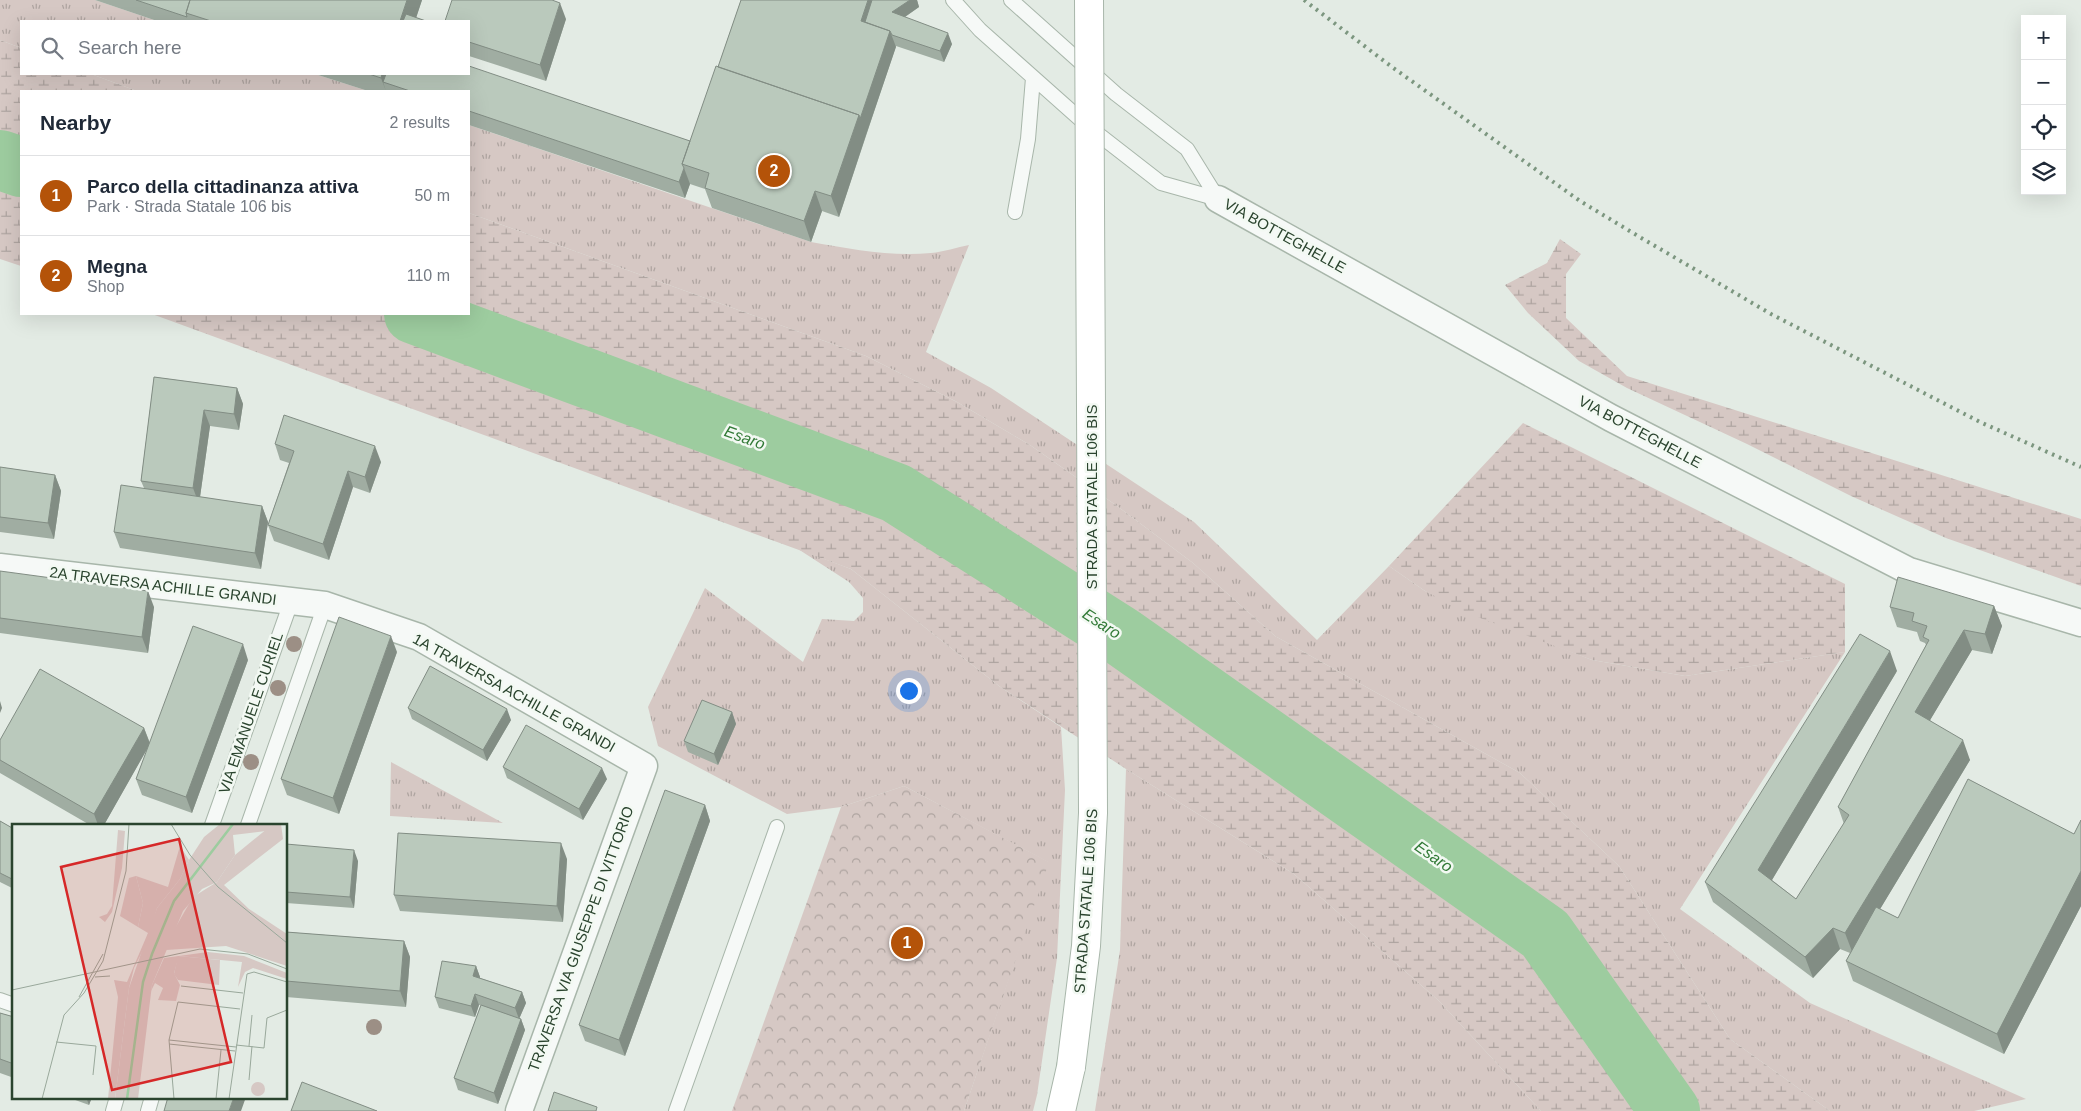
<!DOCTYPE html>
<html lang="en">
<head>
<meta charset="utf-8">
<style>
	:root { --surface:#fff; --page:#f6f6f7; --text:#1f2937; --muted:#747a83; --line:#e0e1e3; --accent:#b45309 }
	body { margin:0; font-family:Helvetica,sans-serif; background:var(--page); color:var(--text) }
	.controls { position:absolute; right:15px; top:15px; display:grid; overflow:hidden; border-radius:0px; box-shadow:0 5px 20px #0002 }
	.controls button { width:45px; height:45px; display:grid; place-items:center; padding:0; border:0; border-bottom:1px solid var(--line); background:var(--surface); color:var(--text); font:25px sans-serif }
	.you { position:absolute; left:908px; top:690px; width:18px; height:18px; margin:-12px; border:4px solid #fff; border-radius:50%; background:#1a73e8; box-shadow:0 0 0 8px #1a73e833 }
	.badge { display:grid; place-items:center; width:32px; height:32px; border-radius:50%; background:var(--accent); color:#fff; font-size:16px; font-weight:700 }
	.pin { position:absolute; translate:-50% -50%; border:2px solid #fff; box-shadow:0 1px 5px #0006 }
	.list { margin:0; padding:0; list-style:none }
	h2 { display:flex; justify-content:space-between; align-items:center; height:65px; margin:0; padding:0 20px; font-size:21px }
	h2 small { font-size:16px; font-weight:400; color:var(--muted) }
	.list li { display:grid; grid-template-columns:32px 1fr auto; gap:15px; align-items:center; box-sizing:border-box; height:80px; padding:0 20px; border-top:1px solid var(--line) }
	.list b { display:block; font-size:19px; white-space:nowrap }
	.list p { margin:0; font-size:16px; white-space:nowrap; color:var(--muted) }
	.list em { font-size:16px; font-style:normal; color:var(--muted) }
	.icon { flex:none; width:28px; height:28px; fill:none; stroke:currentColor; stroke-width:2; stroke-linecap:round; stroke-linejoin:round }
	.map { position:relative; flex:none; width:2081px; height:1111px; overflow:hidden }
	.search { position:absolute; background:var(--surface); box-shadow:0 5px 20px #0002; left:20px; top:20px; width:450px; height:55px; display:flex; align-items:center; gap:12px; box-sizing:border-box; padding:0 18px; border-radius:0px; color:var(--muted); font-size:19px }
	.panel { position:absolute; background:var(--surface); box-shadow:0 5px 20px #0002; left:20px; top:90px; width:450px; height:225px; border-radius:0px }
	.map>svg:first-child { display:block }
	.grass { fill:url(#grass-tufts) }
	.wetland { fill:url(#wetland-marsh) }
	.park { fill:url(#park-crowns) }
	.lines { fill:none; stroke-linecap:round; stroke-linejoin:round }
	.river { stroke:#9dcc9f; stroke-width:60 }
	.lane-casing { stroke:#a8b6aa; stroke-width:16 }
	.street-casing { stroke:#a8b6aa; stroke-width:29 }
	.secondary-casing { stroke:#a8b6aa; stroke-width:30 }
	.lane { stroke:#f6f9f7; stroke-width:14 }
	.street { stroke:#f6f9f7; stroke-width:26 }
	.secondary { stroke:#fff; stroke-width:28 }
	.rail { stroke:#7c967f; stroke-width:4; stroke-dasharray:2.5 5; stroke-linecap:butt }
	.secondary-bridge-casing { stroke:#a8b6aa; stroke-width:30; stroke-linecap:butt }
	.secondary-bridge { stroke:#fff; stroke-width:28 }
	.tree { fill:#9c8f85 }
	.wall { fill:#a0ada2 }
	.shaded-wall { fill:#828d84 }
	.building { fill:#bac9bc; stroke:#828d84 }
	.labels { text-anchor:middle; stroke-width:5; stroke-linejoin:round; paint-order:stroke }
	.street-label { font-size:15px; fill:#2a442e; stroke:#f3f9f3 }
	.water-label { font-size:16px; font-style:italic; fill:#327a37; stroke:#f3f9f3 }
	.inset-river { fill:none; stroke:#9dcc9f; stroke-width:2.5 }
	.inset-road { fill:none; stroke:#99a89b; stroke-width:1 }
	.view { fill:#d62828; fill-opacity:0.15; stroke:#d62828; stroke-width:2.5 }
	.inset-edge { fill:none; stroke:#2a442e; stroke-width:2.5 }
</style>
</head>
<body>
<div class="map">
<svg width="2081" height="1111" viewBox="0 0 2081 1111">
	<defs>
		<pattern id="grass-tufts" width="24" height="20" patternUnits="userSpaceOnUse" patternTransform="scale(1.25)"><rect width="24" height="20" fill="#d6c8c4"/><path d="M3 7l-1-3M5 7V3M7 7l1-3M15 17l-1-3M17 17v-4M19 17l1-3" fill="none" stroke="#aea4a0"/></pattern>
		<pattern id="wetland-marsh" width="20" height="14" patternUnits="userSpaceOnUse" patternTransform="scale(1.25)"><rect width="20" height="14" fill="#d6c8c4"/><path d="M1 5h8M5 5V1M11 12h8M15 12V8" fill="none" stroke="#aea4a0"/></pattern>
		<pattern id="park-crowns" width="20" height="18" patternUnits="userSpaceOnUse" patternTransform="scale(1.25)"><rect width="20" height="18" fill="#d6c8c4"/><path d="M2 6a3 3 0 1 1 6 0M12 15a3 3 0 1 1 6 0" fill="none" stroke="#aea4a0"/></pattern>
	</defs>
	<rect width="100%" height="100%" fill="#e3ebe4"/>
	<path class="grass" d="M0,0h95l62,21h-136v27l-21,-8z
		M91,74h224l53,17h-231z
		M469,125l342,117c40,7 80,15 120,11 13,-1 26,-6 38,-8l-43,107 65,36 203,134 123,118 72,-74 36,25 106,45 61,24 93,16 160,-24 -165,257 130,94 216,96 -52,12h-144l-100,-72 -111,-173 -99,-93 -245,-137 -82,-73 -76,-57 -87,-61 -73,-43 -91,-46 -397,-143z
		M798,549l53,20 148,117 62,41 4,63 -8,168 -20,137 -4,16h-69l84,-249 -144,-76 -63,21 -54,7 -129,-68 -10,-39 57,-119 98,74 19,-43 32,2 9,-9v-14l-14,-16z
		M391,762l112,61 -113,-7z
		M1126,769l168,105 144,126 103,111h-446l25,-161z"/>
	<path class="wetland" d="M0,40l21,8v26h70l46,17h-116v175l-21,-7z
		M469,213l397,143 91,46 73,43 87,61 76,57 82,73 245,137 99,93 111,173 100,72h-289l-103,-111 -144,-126 -168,-105 -127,-83 -148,-117 -699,-255h317z
		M1560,239l21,15 -15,20v44l61,58 454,143v67l-135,-48 -95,-42 -104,-52 -120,-56 -48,-27 -51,-48 -23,-28 42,-22z
		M1523,423l322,161v68l-160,24 -93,-16 -125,-47 -42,-22 -36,-25z"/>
	<path class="park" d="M904,786l145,76 -85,249h-232l109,-304z"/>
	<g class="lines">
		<path class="river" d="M0,160l21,7
			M414,314l482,179 225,143 424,298 125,177"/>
		<g class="lane-casing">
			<path id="lane" d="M953,0l27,30 109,97 72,56 57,16
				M1011,0l105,94 71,55 31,50
				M1015,212l13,-73 5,-61
				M212,825l79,-223
				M248,825l77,-220
				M0,1000l14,5
				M113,1111l4,-14
				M148,1111l4,-14
				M676,1111l101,-284"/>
		</g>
		<g class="street-casing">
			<path id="street" d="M1218,199l393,219 298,153 172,52
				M0,567l325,38 94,32 225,129 -125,345"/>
		</g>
		<g class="secondary-casing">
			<path id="secondary" d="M1061,1111l10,-44"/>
		</g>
		<use href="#lane" class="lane"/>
		<use href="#street" class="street"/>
		<use href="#secondary" class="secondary"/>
		<path class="rail" d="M1304,0l88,67 188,134 58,35 133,78 209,108 101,45"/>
		<g class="secondary-bridge-casing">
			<path id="secondary-bridge" d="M1071,1067l15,-121 7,-133 -4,-813"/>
		</g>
		<use href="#secondary-bridge" class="secondary-bridge"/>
	</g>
	<g class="tree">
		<circle cx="294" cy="644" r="8"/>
		<circle cx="278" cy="688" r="8"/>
		<circle cx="251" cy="762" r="8"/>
		<circle cx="374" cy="1027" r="8"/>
	</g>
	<path class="wall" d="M95,0h327l-6,18 10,3h-269z
		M741,0h176l2,7 -14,10 47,27 -8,18 -48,-16 -57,171 -17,-6 -11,31 -99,-34 -7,-19 -15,-5 -5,14 -216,-73v-34h-101l-53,-17h154l221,67 28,-74z
		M566,19l-20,62 -77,-25v-35z
		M154,377l83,11 6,16 -4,26 -29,-4 -10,71 62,9 6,16 -7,47 -141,-21 -6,-16 30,-44 -3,-7z
		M275,444l106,18 -11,31 -17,-6 -24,73 -55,-19 -6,-16 21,-62 -9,-3z
		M0,467l55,8 6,16 -7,48 -54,-7z
		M0,571l154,36 -6,46 -148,-20z
		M1994,606l8,20 -10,28 -20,-4 -42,70 40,40 -90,149 18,9 176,-84 7,-14v86l-77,148 -151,-73 -7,-20 4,-8 -10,-4 -27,29 -100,-76 -8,-20 192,-211 -125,209 24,19 48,-75 -6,-17 88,-162 -1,-2 -5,-2 -3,-9 -20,-5 -7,-20z
		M397,652l-58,162 -52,-19 -6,-16z
		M248,660l-56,153 -50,-18 -6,-16 12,-32 -44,78h-14l-90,-52v-33l144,-12 6,15z
		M408,708l103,12 -24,41 -75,-42z
		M732,712l4,12 -18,41 -30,-13 -4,-11z
		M503,767l104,12 -24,41 -76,-42z
		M705,805l5,16 -85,235 -40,-15 -6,-16z
		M0,821l14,8v60l-14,-7z
		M286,844l72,17 -4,47 -68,-5z
		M567,859l-4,63 -163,-11 -6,-16z
		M286,932l118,9 6,16 -4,50 -120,-10z
		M476,966l4,11v1l42,14 4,11 -7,16h2l4,11 -27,74 -40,-14 -4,-12 27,-73h-2l-4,12 -36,-9 -4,-11z
		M0,1013l14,4v61l-14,-5z
		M67,1097h25l-3,8z"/>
	<path class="shaded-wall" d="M407,0h15l-7,21h-15z
		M868,0h11l-9,28 -9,-7z
		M910,0h7l2,7 -23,16 -4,-11z
		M560,3l6,16 -20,62 -6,-16z
		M890,31l6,16 -30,88 -6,-16z
		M948,33l4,11 -8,18 -4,-11z
		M382,74h15l-14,8 3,9 -5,-13z
		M859,115l7,20 -27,82 -8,-21z
		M684,168l6,16 -5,14 -6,-16z
		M815,191l7,20 -11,31 -7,-21z
		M237,388l6,16 -4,26 -5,-16z
		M204,410l6,16 -11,78 -6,-16z
		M375,446l6,16 -11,31 -5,-16z
		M348,471l5,16 -24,73 -6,-16z
		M55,475l6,16 -7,48 -6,-16z
		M262,506l6,16 -7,47 -6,-16z
		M148,591l6,16 -6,46 -6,-16z
		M1994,606l8,20 -10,28 -7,-20z
		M1964,630l8,20 -49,82 -8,-20z
		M391,636l6,16 -58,162 -6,-16z
		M243,644l5,16 -56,153 -6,-16z
		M1890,651l7,20 -131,219 -8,-20z
		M0,701l2,7 -2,5z
		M507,709l4,11 -24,41 -4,-11z
		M732,712l4,12 -18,41 -4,-11z
		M144,728l6,16 -46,81h-6l-4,-11z
		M1963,740l7,20 -117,194 -8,-21z
		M602,768l5,11 -24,41 -4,-11z
		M705,805l5,16 -85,235 -6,-16z
		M561,843l6,16 -4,63 -6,-16z
		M354,850l4,11 -4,47 -4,-11z
		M2081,871v35l-77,148 -7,-20z
		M1833,928l7,21 -27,29 -8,-21z
		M404,941l6,16 -4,50 -6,-16z
		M476,966l4,11 -3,10 -4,-11z
		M522,992l4,11 -7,16 -4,-11z
		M475,994l4,11 -4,12 -4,-11z
		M521,1019l4,11 -27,74 -4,-11z
		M86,1097h6l-3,8z
		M234,1097h12l-5,14h-12z"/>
	<path class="building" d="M136,0h54l-4,13 1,4z
		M190,0h217l-7,21h-189l-25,-8z
		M452,0h100l8,3 -20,62 -71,-23v-21h-24z
		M741,0h127l-7,21 29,10 -30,88 -1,-4 -141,-48z
		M872,0h38l-18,12 56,21 -8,18 -48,-16 -2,-4 -25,-9z
		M406,14l20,7h-23z
		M469,66l221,75 -8,23 2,4 -5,14 -210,-71v-20h-59l-27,-9 3,-8h83z
		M716,66l143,49 -28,81 -16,-5 -11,30 -99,-33 4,-15 -27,-9z
		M369,74h13l-1,4z
		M154,377l83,11 -3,26 -30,-4 -11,78 -52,-7z
		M284,415l91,31 -10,31 -17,-6 -25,73 -55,-19 26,-74 -19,-7z
		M0,467l55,8 -7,48 -48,-6z
		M121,485l141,21 -7,47 -141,-21z
		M0,571l148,20 -6,46 -142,-19z
		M1898,577l96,29 -9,28 -21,-4 -49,82 48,28 -118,193 -12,-5 -28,29 -100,-75 155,-248 30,17 -132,219 38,29 53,-84 -11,-8 91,-167 -6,-3 4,-11 -15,-5 2,-8 -24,-6z
		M339,617l52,19 -58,162 -52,-19z
		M193,626l50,18 -57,153 -50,-18z
		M430,666l77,43 -24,41 -75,-42z
		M40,669l104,59 -50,86 -94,-54v-20z
		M702,700l30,12 -18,42 -30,-13z
		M526,725l76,43 -23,41 -76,-42z
		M1968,779l106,55 7,-14v51l-84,163 -151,-73 30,-54 22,11z
		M665,790l40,15 -86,235 -40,-15z
		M0,821l14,8v51l-14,-7z
		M398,833l163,10 -4,63 -163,-11z
		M286,844l68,6 -4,47 -64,-5z
		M286,932l118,9 -4,50 -114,-10z
		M442,961l34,5 -3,10 49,16 -7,16 -40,-14 -4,12 -36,-9z
		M481,1005l40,14 -27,74 -40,-15z
		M0,1013l14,4v47l-14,-5z
		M302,1082l75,29h-86z
		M554,1092l43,15 -1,4h-48z
		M168,1097h66l-5,14h-65z"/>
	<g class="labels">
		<g class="street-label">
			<text transform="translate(1285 236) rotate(29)" y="5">VIA BOTTEGHELLE</text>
			<text transform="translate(1640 432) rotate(28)" y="5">VIA BOTTEGHELLE</text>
			<text transform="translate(1092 497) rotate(-90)" y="5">STRADA STATALE 106 BIS</text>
			<text transform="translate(163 586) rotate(7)" y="5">2A TRAVERSA ACHILLE GRANDI</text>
			<text transform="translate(514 693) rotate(29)" y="5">1A TRAVERSA ACHILLE GRANDI</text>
			<text transform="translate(251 713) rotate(-71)" y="5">VIA EMANUELE CURIEL</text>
			<text transform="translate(1086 901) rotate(-86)" y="5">STRADA STATALE 106 BIS</text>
			<text transform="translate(581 939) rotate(-70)" y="5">TRAVERSA VIA GIUSEPPE DI VITTORIO</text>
		</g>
		<g class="water-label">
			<text transform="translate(745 437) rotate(20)" y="6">Esaro</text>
			<text transform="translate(1102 623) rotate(33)" y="6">Esaro</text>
			<text transform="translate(1434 856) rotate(35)" y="6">Esaro</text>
		</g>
	</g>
	<g transform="translate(12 824)">
		<rect width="275" height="275" fill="#e3ebe4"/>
		<path d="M261,0h8l2,15 -59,46 25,24 38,25v32l-61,-20 -60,4 8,-20 19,-33 24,-15 18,-27zM168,22l9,14 -9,19 -23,29 -8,30 -15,30 -5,20 -14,111h-7l10,-102 -4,-17 13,2 21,-49 -10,-6 5,-24 -7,-27 32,11zM196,128l36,4 43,17v6l-34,-11 -8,4 -7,15 4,-25 -63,-6 -5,17 6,12 -4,16 -18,-1 5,-12 -8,-5 -4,8 1,-6 12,-27z" fill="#d6c8c4"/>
		<path d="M208,0h53l-7,7 -33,4 2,20 -18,27 -15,7 -19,22 -31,74 -14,114h-23l14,-111 28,-80 23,-29 9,-19 15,-23zM106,6l7,1 -3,37 -10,44 -7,10 -6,-5 8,-3 5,-8zM124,52l7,27 -5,24 -18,-11 9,-38z" fill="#d6c8c4"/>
		<path d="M166,132l42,4 -1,25 -41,-5 -4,-6z" fill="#d6c8c4"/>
		<path d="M239 265a7 7 0 1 1 14 0a7 7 0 1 1-14 0Z" fill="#d6c8c4"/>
		<path class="inset-river" d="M115,275l16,-117 9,-28 22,-53 59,-77"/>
		<path class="inset-road" d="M159,0l19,31 28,32 69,56M83,153l15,-1M169,162l62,7M0,166l188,-41 48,5 39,15M67,173l24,-43M157,216l67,7M44,218l40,4 -3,29M157,220l66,7M224,221l28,3 3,-30 20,-8M237,222l3,-31M237,256l3,-34M30,275l22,-84 20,-22 19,-32 23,-90 3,-47M162,275l-5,-59 9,-38 62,7M204,275l5,-49M217,275l18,-125 7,-2 33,10"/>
		<path class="view" d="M167,15l52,223 -119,28 -51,-223z"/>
		<rect width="275" height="275" class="inset-edge"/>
	</g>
</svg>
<div class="controls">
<button>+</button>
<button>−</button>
<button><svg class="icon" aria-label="locate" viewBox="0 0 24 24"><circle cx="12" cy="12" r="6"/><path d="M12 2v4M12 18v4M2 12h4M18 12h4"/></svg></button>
<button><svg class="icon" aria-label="layers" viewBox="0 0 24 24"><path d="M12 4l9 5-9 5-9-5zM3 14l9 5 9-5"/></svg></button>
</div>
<div class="you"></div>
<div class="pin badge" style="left:907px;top:943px">1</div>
<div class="pin badge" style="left:774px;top:171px">2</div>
<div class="search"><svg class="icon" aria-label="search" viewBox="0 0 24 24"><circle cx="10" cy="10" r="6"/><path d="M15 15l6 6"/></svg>Search here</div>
<section class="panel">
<h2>Nearby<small>2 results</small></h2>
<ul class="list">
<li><span class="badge">1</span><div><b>Parco della cittadinanza attiva</b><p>Park · Strada Statale 106 bis</p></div><em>50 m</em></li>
<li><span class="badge">2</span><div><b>Megna</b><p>Shop</p></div><em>110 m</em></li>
</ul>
</section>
</div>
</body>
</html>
